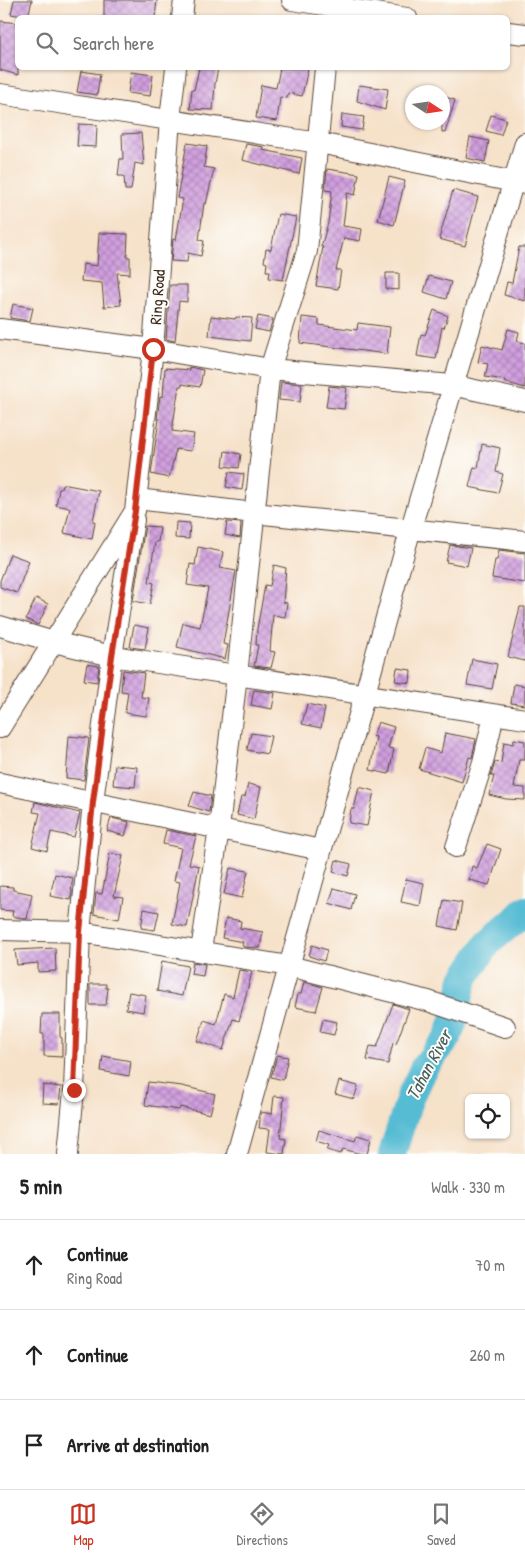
<!DOCTYPE html>
<html lang="en">
<head>
<meta charset="utf-8">
<style>
	:root { --surface:#fff; --page:#f6f6f6; --text:#222; --muted:#767676; --line:#e0e0e0; --accent:#c8321e }
	body { margin:0; font-family:"Patrick Hand",sans-serif; background:var(--page); color:var(--text) }
	.controls { position:absolute; right:15px; bottom:15px; display:grid; overflow:hidden; border-radius:8px; box-shadow:0 1px 4px #0004 }
	.controls button { width:45px; height:45px; display:grid; place-items:center; padding:0; border:0; border-bottom:1px solid var(--line); background:var(--surface); color:var(--text); font:25px sans-serif }
	.compass { position:absolute; left:405px; top:85px; width:45px; height:45px; border-radius:50%; background:var(--surface); box-shadow:0 1px 4px #0004; rotate:102deg }
	.stop { position:absolute; width:15px; height:15px; margin:-11px; border:4px solid #c8321e; border-radius:50%; background:#fff }
	.stop.end { background:#c8321e; border-color:#fff; box-shadow:0 1px 5px #0008 }
	.list { margin:0; padding:0; list-style:none }
	h2 { display:flex; justify-content:space-between; align-items:center; height:65px; margin:0; padding:0 20px; font-size:21px }
	h2 small { font-size:16px; font-weight:400; color:var(--muted) }
	.list li { display:grid; grid-template-columns:32px 1fr auto; gap:15px; align-items:center; box-sizing:border-box; height:90px; padding:0 20px; border-top:1px solid var(--line) }
	.list b { display:block; font-size:19px; white-space:nowrap }
	.list p { margin:0; font-size:16px; white-space:nowrap; color:var(--muted) }
	.list em { font-size:16px; font-style:normal; color:var(--muted) }
	.icon { flex:none; width:28px; height:28px; fill:none; stroke:currentColor; stroke-width:2; stroke-linecap:round; stroke-linejoin:round }
	.map { position:relative; flex:none; width:525px; height:1154px; overflow:hidden }
	.search { position:absolute; background:var(--surface); box-shadow:0 1px 4px #0004; left:15px; right:15px; top:15px; height:55px; display:flex; align-items:center; gap:12px; box-sizing:border-box; padding:0 18px; border-radius:8px; color:var(--muted); font-size:19px }
	.sheet { height:335px; background:var(--surface) }
	nav { display:flex; justify-content:space-around; align-items:center; box-sizing:border-box; height:70px; border-top:1px solid var(--line); background:var(--surface); font-size:14px; color:var(--muted) }
	nav a { display:grid; justify-items:center; gap:2px }
	nav .on { color:var(--accent) }
	.map>svg:first-child { display:block }
	.lines { fill:none; stroke-linecap:round; stroke-linejoin:round }
	.river { stroke:#56bcd4; stroke-width:28 }
	.building { fill:url(#building-cross-hatch) }
	.minor-casing { stroke:#574538; stroke-width:22 }
	.minor { stroke:#fff; stroke-width:20 }
	.route { stroke:#c8321e; stroke-width:6 }
	.labels { text-anchor:middle; stroke-width:4; stroke-linejoin:round; paint-order:stroke }
	.street-label { font-size:16px; fill:#3b2a1e; stroke:#fdfcf7 }
	.water-label { font-size:18px; font-style:italic; fill:#445d5e; stroke:#fdfcf7 }
</style>
</head>
<body>
<div class="map">
<svg width="525" height="1154" viewBox="0 0 525 1154">
	<defs>
		<pattern id="building-cross-hatch" width="8" height="8" patternUnits="userSpaceOnUse" patternTransform="scale(1.25)"><rect width="8" height="8" fill="#d09fdf"/><path d="M0 0l8 8M0 8l8-8" fill="none" stroke="#aa82b4"/></pattern>
	</defs>
	<rect width="100%" height="100%" fill="#fdfcf7"/>
	<filter id="ink" filterUnits="userSpaceOnUse"><feTurbulence type="fractalNoise" baseFrequency=".02" numOctaves="2"/><feDisplacementMap in="SourceGraphic" scale="10" xChannelSelector="R" yChannelSelector="G"/><feConvolveMatrix kernelMatrix="1 2 1 2 8 2 1 2 1" color-interpolation-filters="sRGB"/></filter>
	<filter id="wash" filterUnits="userSpaceOnUse"><feTurbulence type="fractalNoise" baseFrequency=".0096" numOctaves="4" result="noise"/><feDisplacementMap in="SourceGraphic" scale="20" xChannelSelector="R" yChannelSelector="G"/><feGaussianBlur stdDeviation="1.12" result="paint"/><feColorMatrix in="noise" values="0 0 0 0 0 0 0 0 0 0 0 0 0 0 0 0 0 1.4 0 .05"/><feComposite in="paint" operator="in"/></filter>
	<g filter="url(#wash)">
		<rect width="100%" height="100%" fill="#f6e1c9"/>
		<g class="lines">
			<path class="river" d="M392,1154l18,-57 14,-30 23,-28 6,-16 11,-44 24,-36 33,-28 4,-5"/>
		</g>
		<g id="blocks">
			<path class="building" d="M14,0h18l-4,17 -17,-3z
				M104,0h53l-2,18h-51z
				M0,21l18,2v52l-18,-5z
				M199,68h19l-3,16 -2,26 -23,-1 2,-20 2,1z
				M280,68h28l-6,28 -14,-3 -1,5 -7,-1 -3,24 -21,-3 5,-33 15,3z
				M81,71l19,3 -3,21 -20,-3z
				M131,72l22,3 -3,21 -22,-3z
				M359,85l29,4 -3,21 -28,-9z
				M442,96l13,4 -10,33 -3,-1z
				M342,114l22,3 -2,13 -21,-3z
				M491,115l15,4 -5,16 -15,-4z
				M79,124l18,1 -1,22 -19,-1z
				M141,133l3,32 -9,-2 -4,27h-6l-1,-14h-6l2,-17h3l-1,-25z
				M470,137l19,4 -4,21 -19,-4z
				M187,143l20,3 -3,21 10,2 -8,35 -2,-1 -5,37 5,1 -3,15 -13,-3 -1,9 -16,-1 2,-22 3,1 7,-41 -6,-1z
				M246,144l18,3 -1,3 39,8 -3,16 -57,-14z
				M327,169l32,5 -4,21 -8,-2 -4,33 19,3 -2,12 -16,-3 -8,32h5l-3,19 -22,-3 7,-39h-2l7,-24 4,-32 -7,-1z
				M389,177l16,4 -11,44 -16,-5z
				M453,190l25,7 -13,49 -26,-7z
				M278,214l18,3 -13,63 -14,-2 1,-7h-4l1,-8 -3,-1 2,-13 5,1z
				M99,233l29,1 -1,23h3v17l-13,-1 4,32 -17,2 -2,-24 -21,-2 2,-17 14,2z
				M519,247h6v54l-21,-6 3,-13 5,1z
				M386,273h13v17l-13,-1z
				M429,276l22,6 -5,17 -22,-7z
				M170,285h17v17l-8,-1 -4,40 -9,-2z
				M13,304l20,4 -3,13 -20,-3z
				M434,310l14,6 -4,12 -2,-1 -6,32 -19,-3 4,-22 4,1z
				M211,316l24,3 1,-2 16,1 -2,23 -41,-5z
				M258,316l15,3 -4,13 -14,-3z
				M302,317l17,2v6l38,5 1,-7 32,4 -3,27 -87,-11z
				M508,329l11,3 -2,9 8,2v45l-21,-6 1,-2 -20,-3 3,-13 -10,-2 4,-17 20,5z
				M189,367l14,3 -3,17 -18,-3v2h-3l-7,45 22,3 -3,17 -15,-2 -7,29 -18,-4 8,-55h-2l3,-23 3,1 2,-29 24,2z
				M281,382l21,2 -2,18 -21,-2z
				M329,386l18,2 -3,21 -18,-2z
				M482,444l18,4 -4,24 7,2 -5,19 -29,-6 5,-20 4,1z
				M225,451l16,3 -2,14 -16,-2z
				M229,472l15,2 -2,16 -16,-3z
				M62,484l37,7 -6,30 2,1 -3,17 -28,-6 6,-25 -14,-3 3,-16h2z
				M176,522l14,1 -1,16 -14,-1z
				M227,522l14,1 -1,15 -15,-3z
				M145,526l15,1 -2,15h-3l-6,40 5,1 -4,21 -17,-3z
				M450,545l21,3 -4,18 -21,-4z
				M198,547l25,5 -3,16 16,3 -13,73 5,1 -3,14 -48,-12 6,-24 17,4 8,-39 -21,-3 3,-21 5,1z
				M499,550l26,3v30l-33,-5 3,-18h2z
				M10,554l19,7 -12,32 -17,-6v-6z
				M274,565l12,3 -3,34 4,1 -2,14 -12,-2 -3,36 5,1 -4,16 -17,-2 4,-21h-2l1,-16 8,-44 5,1z
				M36,598l12,6 -10,21 -12,-6z
				M520,607h5v54l-17,-4z
				M134,625l15,3 -4,21 -15,-2z
				M472,659l25,5 -5,25 -25,-4z
				M87,664l12,2 -2,16 -13,-2z
				M397,668l14,2 -1,13 -15,-2z
				M123,670l21,3 -3,24 8,1 -3,18 -21,-3 3,-21 -7,-1z
				M514,684l11,2v19l-14,-2z
				M254,690l21,3 -3,16 -21,-4z
				M307,704l18,4 -4,20 -19,-4z
				M378,722l16,5 -6,21 6,1 -5,25 -19,-4 6,-33 -3,-1z
				M251,733l20,3 -4,18 -20,-4z
				M445,733l31,6 -4,19 -3,-1 -7,25 -43,-13 6,-21 16,5z
				M69,736l20,2 -5,42 -18,-2z
				M514,739l11,2v19h-6l-5,27 11,1v12l-19,-1 -17,-4 5,-19h-3l4,-14 6,1 3,-21 9,2z
				M115,765l22,2 -2,20 -22,-2z
				M248,784l13,3 -7,32 -17,-4 4,-18h4z
				M359,787l15,4 -7,35 -18,-3 2,-14h3z
				M194,792l17,4 -2,16 -20,-6z
				M35,802l45,11 -6,24 -23,-5 -4,19 -15,-4 8,-34 -7,-1z
				M111,818l18,4 -4,14 -18,-5z
				M166,830l30,6 -7,28 10,2 -12,61 -15,-3 8,-42 -6,-1 7,-33 -18,-4z
				M487,844l14,5 -12,36 -20,-5 3,-14 5,2z
				M110,853l13,3 -9,40 9,1 -4,22 -25,-5 2,-21 6,1z
				M336,860l15,4 -3,12 -15,-4z
				M230,868l18,3 -6,27 -18,-4z
				M55,874l18,4 -2,12h1l-1,10 -21,-4z
				M406,879l18,4 -4,23 -19,-4z
				M0,886l13,1v3l19,4 -5,25 -15,-3 1,-5 -13,-1z
				M334,888l21,6 -4,16 -22,-7z
				M444,900l18,3 -5,27 -18,-4z
				M144,909l15,3 -4,18 -14,-2z
				M226,918l15,3 -1,7 23,4 -3,16 -16,-1 -2,-2 1,-3 -21,-4z
				M312,945l15,5 -3,11 -15,-5z
				M55,948l1,23 -18,1v-9l-21,2 -2,-15z
				M162,961l26,5 -6,30 -25,-5z
				M193,962l12,2 -2,12 -12,-2z
				M239,970l13,2 -13,49 -6,-2 -10,31 -26,-9 7,-21 12,4 8,-30 9,3z
				M304,982l19,5 -7,24 -21,-4 3,-13h3z
				M90,984h16v4h2l-2,17h-16z
				M129,992l17,3 -3,17 -17,-3z
				M393,1004l16,5 -13,35 -3,-1 -5,21 -21,-4 3,-14 7,1z
				M42,1014h18v23l2,1v19l-18,-1v-22h-3z
				M323,1019l14,3 -3,13 -14,-3z
				M277,1055l11,2 -5,23 -12,-3z
				M103,1056l28,5 -2,15 -28,-5z
				M339,1081l19,5 -4,13 -19,-5z
				M148,1082l34,4 33,8 -5,20 -30,-7 -1,3 -34,-5z
				M43,1085l18,2 -2,17 -17,-1z
				M274,1096l10,1 -4,41 6,1 -2,15 -17,-2 3,-23 -11,-1 2,-16 11,2z
				M319,1130l36,11 2,-6 14,4 -4,15h-6l-18,-5 -2,5 -14,-4 2,-5 -13,-4z"/>
		</g>
	</g>
	<g filter="url(#ink)">
		<use href="#blocks" fill-opacity="0" stroke="#574538" stroke-width="1"/>
		<g class="lines">
			<g class="minor-casing">
				<path id="minor" d="M292,0l115,18
					M182,18l2,-18
					M508,32l17,2
					M0,94l319,49 206,41
					M0,329l153,20 117,20 182,16 73,16
					M137,499l117,14 271,28
					M0,626l54,16 58,14 413,63
					M0,728l135,-217 18,-162 17,-230 6,-51
					M0,783l321,67
					M456,847l27,-85 11,-47
					M0,930l80,2 209,34 139,35 77,26
					M201,951l18,-123 18,-153 33,-306 37,-118 18,-183
					M68,1154l6,-64 6,-158 13,-130 19,-146 22,-136
					M237,1154l174,-626 114,-385"/>
			</g>
			<use href="#minor" class="minor"/>
		</g>
	</g>
	<g class="lines" filter="url(#ink)">
		<path class="route" d="M74,1090l6,-158 13,-130 19,-146 23,-145 18,-162"/>
	</g>
	<g class="labels">
		<g class="street-label">
			<text transform="translate(157 297) rotate(-86)" y="6">Ring Road</text>
		</g>
		<g class="water-label">
			<text transform="translate(429 1065) rotate(-62)" y="6">Tahan River</text>
		</g>
	</g>
</svg>
<div class="controls">
<button><svg class="icon" aria-label="locate" viewBox="0 0 24 24"><circle cx="12" cy="12" r="6"/><path d="M12 2v4M12 18v4M2 12h4M18 12h4"/></svg></button>
</div>
<svg class="compass" viewBox="-18 -18 36 36"><path d="M0-13l5 13h-10z" fill="#e53935"/><path d="M0 13l5-13h-10z" fill="#767676"/></svg>
<div class="stop" style="left:153px;top:349px"></div>
<div class="stop end" style="left:74px;top:1090px"></div>
<div class="search"><svg class="icon" aria-label="search" viewBox="0 0 24 24"><circle cx="10" cy="10" r="6"/><path d="M15 15l6 6"/></svg>Search here</div>
</div>
<section class="sheet">
<h2>5 min<small>Walk · 330 m</small></h2>
<ul class="list">
<li><svg class="icon" aria-label="ahead" viewBox="0 0 24 24"><path d="M12 20V5M6 11l6-6 6 6"/></svg><div><b>Continue</b><p>Ring Road</p></div><em>70 m</em></li>
<li><svg class="icon" aria-label="ahead" viewBox="0 0 24 24"><path d="M12 20V5M6 11l6-6 6 6"/></svg><div><b>Continue</b></div><em>260 m</em></li>
<li><svg class="icon" aria-label="arrive" viewBox="0 0 24 24"><path d="M6 21V4h12l-3 4 3 4H6"/></svg><div><b>Arrive at destination</b></div></li>
</ul>
</section>
<nav>
<a class="on"><svg class="icon" aria-label="map" viewBox="0 0 24 24"><path d="M3 6l6-2 6 2 6-2v14l-6 2-6-2-6 2zM9 4v14M15 6v14"/></svg>Map</a>
<a><svg class="icon" aria-label="directions" viewBox="0 0 24 24"><path d="M12 3l9 9-9 9-9-9zM9 14v-3h6M13 9l2 2-2 2"/></svg>Directions</a>
<a><svg class="icon" aria-label="saved" viewBox="0 0 24 24"><path d="M7 4h10v16l-5-4-5 4z"/></svg>Saved</a>
</nav>
</body>
</html>
